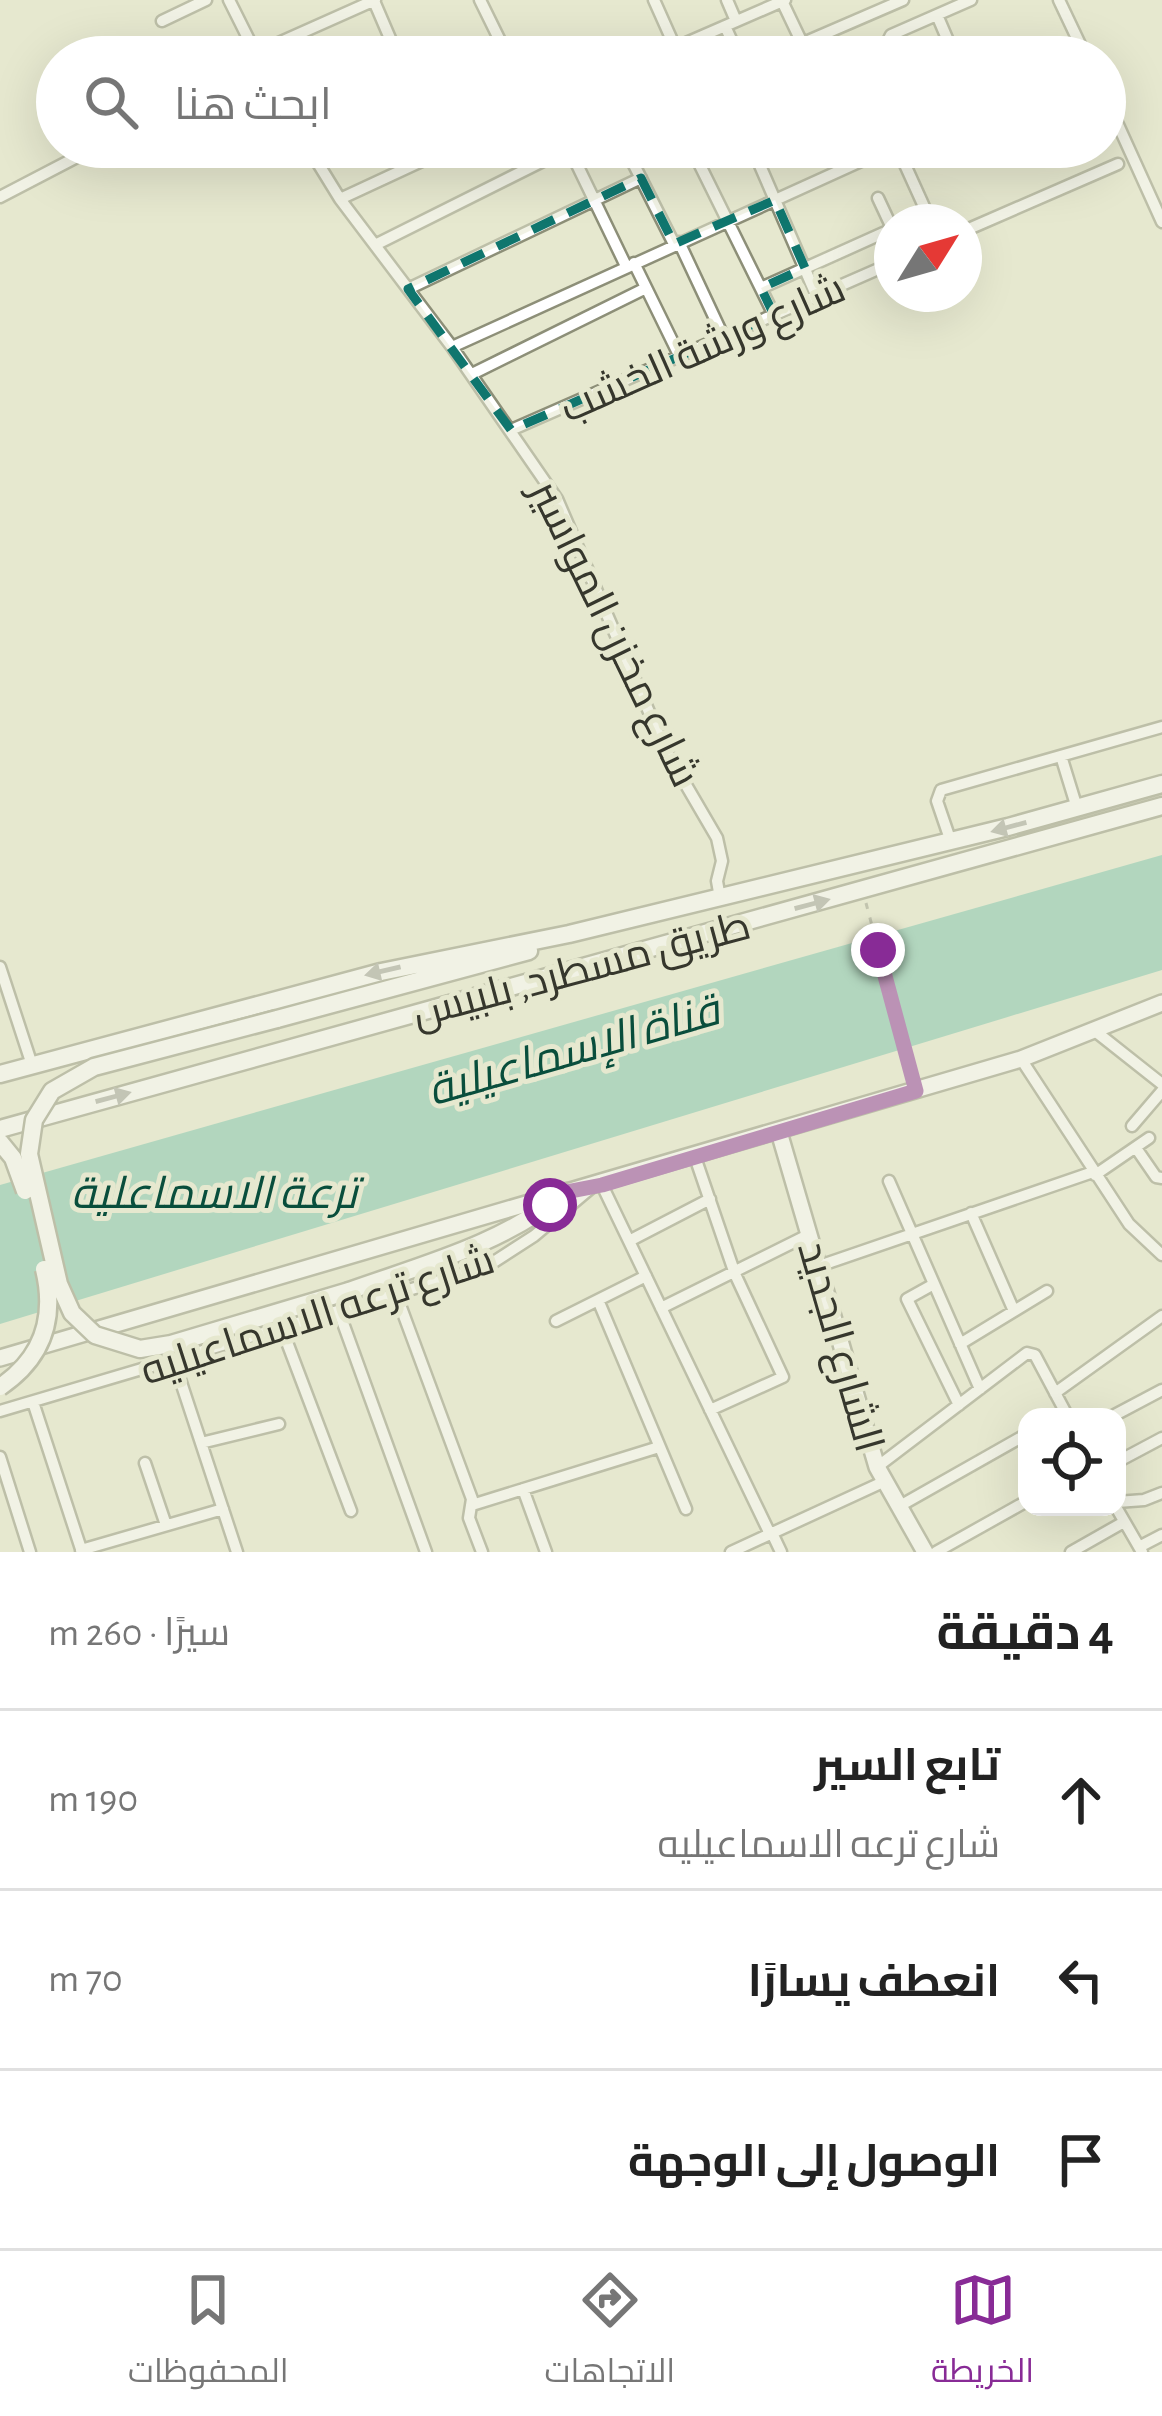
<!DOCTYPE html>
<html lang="ar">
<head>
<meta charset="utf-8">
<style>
	:root { --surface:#fff; --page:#f2f2f2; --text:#222; --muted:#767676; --line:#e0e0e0; --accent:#882b96 }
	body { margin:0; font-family:"Alegreya Sans",Cairo,sans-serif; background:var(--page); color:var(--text); direction:rtl }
	.controls { position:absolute; right:36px; bottom:36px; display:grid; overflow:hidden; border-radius:24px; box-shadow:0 12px 48px #0002 }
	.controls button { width:108px; height:108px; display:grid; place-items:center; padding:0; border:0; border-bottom:3px solid var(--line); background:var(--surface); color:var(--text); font:60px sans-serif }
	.compass { position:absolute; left:874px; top:204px; width:108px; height:108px; border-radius:50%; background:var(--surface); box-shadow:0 12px 48px #0002; rotate:53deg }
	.stop { position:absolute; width:36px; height:36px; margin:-27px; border:9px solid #882b96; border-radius:50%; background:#fff }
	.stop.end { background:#882b96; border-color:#fff; box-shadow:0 3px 12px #0008 }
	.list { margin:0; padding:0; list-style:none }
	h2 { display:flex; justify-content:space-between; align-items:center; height:156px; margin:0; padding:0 48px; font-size:51px }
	h2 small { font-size:39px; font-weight:400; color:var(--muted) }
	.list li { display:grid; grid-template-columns:78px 1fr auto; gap:36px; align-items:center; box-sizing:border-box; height:180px; padding:0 48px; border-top:3px solid var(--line) }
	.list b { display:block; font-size:45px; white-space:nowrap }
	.list p { margin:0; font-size:39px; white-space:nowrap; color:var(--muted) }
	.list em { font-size:39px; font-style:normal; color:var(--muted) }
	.icon { flex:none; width:66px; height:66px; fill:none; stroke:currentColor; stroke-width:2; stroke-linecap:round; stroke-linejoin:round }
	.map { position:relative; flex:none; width:1162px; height:1552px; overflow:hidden; direction:ltr }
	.search { position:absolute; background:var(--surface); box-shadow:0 12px 48px #0002; left:36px; right:36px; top:36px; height:132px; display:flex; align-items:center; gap:30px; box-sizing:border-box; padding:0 42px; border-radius:66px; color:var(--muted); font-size:45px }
	.sheet { height:696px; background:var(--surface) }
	nav { display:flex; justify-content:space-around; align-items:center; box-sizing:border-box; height:168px; border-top:3px solid var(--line); background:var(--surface); font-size:33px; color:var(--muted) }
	nav a { display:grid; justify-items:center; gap:6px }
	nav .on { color:var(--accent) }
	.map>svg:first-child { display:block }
	.water { fill:#73c2a8 }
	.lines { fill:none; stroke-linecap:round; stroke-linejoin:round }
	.street-casing { stroke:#8d8f78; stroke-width:15 }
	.secondary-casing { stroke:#8d8f78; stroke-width:20 }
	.primary-casing { stroke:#8d8f78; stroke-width:21 }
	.path { stroke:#979986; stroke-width:3; stroke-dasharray:6 9; stroke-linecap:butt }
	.street { stroke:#fff; stroke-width:10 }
	.secondary { stroke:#fff; stroke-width:15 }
	.primary { stroke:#fff; stroke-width:16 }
	.primary-bridge-casing { stroke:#8d8f78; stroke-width:21; stroke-linecap:butt }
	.primary-bridge { stroke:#fff; stroke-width:16 }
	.oneway { fill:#9a9b96 }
	.route { stroke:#882b96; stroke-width:15 }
	.marked { fill:none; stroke:#0f766e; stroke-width:9; stroke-dasharray:24 15; stroke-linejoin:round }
	.labels { text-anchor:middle; stroke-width:10; stroke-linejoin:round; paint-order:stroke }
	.street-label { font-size:42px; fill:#36372d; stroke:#e6e8cf }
	.water-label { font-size:45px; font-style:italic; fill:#094e3c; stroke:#e6e8cf }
</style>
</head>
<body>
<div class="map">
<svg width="1162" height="1552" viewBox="0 0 1162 1552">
	<rect width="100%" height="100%" fill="#e6e8cf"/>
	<path class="water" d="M1162,855v115l-1162,354v-139z"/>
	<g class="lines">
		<g class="street-casing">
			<path id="street" d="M229,0l28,56
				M480,0l28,57
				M654,0l21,47
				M727,0l9,21
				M1059,0l27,57
				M374,1l24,56
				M782,1l20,42
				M937,15l18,42
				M162,21l44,-21
				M725,26l14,31
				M256,53l119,-53
				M654,57l131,-57
				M771,57l132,-57
				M849,57l7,-3
				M894,57l-6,-16 3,-6 80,-35
				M1105,96l57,126
				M308,147l32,52 112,148 105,152 108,250 52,89 5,23 -5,20 3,17
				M625,147l49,97
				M691,147l83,168
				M752,147l65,150
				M897,147l34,75
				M569,148l57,118
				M0,197l96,-50
				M878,198l14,30
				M340,199l112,-52
				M964,231l154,-67
				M679,242l45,96
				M375,245l196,-98
				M634,263l46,94
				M761,288l131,-59
				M408,289l233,-111
				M452,347l440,-200
				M472,374l174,-86
				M511,430l381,-167
				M1061,756l16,52
				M951,842l-14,-41 4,-11 221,-63
				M0,967l32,98
				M1095,1031l67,53
				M1021,1059l108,165 33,31
				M1132,1126l30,-35
				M1136,1148l20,29 6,1
				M695,1157l40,117 48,103 -73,33
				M1095,1175l54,-37
				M889,1181l91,208
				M602,1185l168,349
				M971,1213l43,98
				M629,1241l81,-42
				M819,1266l274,-94
				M934,1284l-27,15 52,106
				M396,1294l76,205 -3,19 13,34
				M598,1300l88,209
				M661,1308l149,-74
				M339,1312l87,240
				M556,1321l90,-45
				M282,1329l69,182
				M960,1344l87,-53
				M174,1361l63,191
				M1055,1393l107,-77
				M33,1402l49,150
				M0,1411l486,-144 48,-31 57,-48
				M1111,1417l51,-27
				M201,1443l78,-19
				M0,1457l30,95
				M1117,1462l45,-24
				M145,1463l21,62
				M877,1467l150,-114 8,2 33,62
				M523,1489l23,63
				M1117,1502l27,-2 18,-7
				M472,1505l187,-58
				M898,1507l129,-73
				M1116,1507l26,45
				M772,1533l9,19
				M1139,1547l23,-12
				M81,1550l142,-41
				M731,1552l152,-70
				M936,1552l91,-51
				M1071,1552l53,-30"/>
		</g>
		<g class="secondary-casing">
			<path id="secondary" d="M779,1132l98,335 48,85
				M0,1358l1021,-299 141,-56"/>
		</g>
		<g class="primary-casing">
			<path id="primary" d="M277,1019l252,-68
				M0,1074l381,-102 188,-38 439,-107 154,-43
				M0,1129l1162,-323
				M349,1291c76,-27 154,-47 217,-99"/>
		</g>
		<path class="path" d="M866,903l45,170"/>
		<use href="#street" class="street"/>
		<use href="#secondary" class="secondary"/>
		<use href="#primary" class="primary"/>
		<g class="primary-bridge-casing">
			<path id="primary-bridge" d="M277,1019l-183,48 -42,24 -18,29 -5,34 30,130 13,29 23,22 45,14 31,-5 178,-53
				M0,1142l13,16 12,33
				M0,1387c43,-29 56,-69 44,-118"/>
		</g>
		<use href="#primary-bridge" class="primary-bridge"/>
	</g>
	<defs><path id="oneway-solid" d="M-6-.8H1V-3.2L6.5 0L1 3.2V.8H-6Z" transform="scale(3)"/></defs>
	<g class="oneway">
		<use href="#oneway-solid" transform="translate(1009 827) rotate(165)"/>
		<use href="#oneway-solid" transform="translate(812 904) rotate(-15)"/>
		<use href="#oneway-solid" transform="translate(383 971) rotate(167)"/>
		<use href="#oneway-solid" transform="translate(113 1097) rotate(-15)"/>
	</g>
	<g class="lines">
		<path class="route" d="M550,1205l16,-13 36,-7 314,-94 -38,-141"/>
	</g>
	<path d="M0 0H1162V1552H0ZM641,178l33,66 101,-44 30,68 -44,20 13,27 -263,115 -103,-141z" fill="#e6e8cf" fill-opacity=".55" fill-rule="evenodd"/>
	<path class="marked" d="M641,178l33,66 101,-44 30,68 -44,20 13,27 -263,115 -103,-141z"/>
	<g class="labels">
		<g class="street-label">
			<text transform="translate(702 347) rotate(-24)" y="15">شارع ورشة الخشب</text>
			<text transform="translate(616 633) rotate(64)" y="15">شارع مخزن المواسير</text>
			<text transform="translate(581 968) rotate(-15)" y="15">طريق مسطرد, بلبيس</text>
			<text transform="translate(317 1314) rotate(-18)" y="15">شارع ترعه الاسماعيليه</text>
			<text transform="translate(842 1346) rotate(74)" y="15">الشارع الجديد</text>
		</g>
		<g class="water-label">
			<text transform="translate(573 1049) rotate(-16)" y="16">قناة الإسماعيلية</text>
			<text x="214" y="1208">ترعة الاسماعلية</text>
		</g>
	</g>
</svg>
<div class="controls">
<button><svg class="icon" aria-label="locate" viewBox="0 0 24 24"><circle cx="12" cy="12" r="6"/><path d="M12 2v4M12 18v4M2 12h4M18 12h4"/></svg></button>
</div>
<svg class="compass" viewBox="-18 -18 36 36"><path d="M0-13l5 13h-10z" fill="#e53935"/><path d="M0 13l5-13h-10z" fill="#767676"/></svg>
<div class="stop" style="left:550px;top:1205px"></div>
<div class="stop end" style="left:878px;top:950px"></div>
<div class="search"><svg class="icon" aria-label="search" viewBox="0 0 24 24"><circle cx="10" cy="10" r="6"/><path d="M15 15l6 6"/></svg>ابحث هنا</div>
</div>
<section class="sheet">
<h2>4 دقيقة<small>سيرًا · 260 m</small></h2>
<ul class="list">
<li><svg class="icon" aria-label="ahead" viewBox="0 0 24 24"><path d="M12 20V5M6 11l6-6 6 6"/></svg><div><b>تابع السير</b><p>شارع ترعه الاسماعيليه</p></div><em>190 m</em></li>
<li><svg class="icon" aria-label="left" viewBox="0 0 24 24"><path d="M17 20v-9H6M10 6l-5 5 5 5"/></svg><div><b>انعطف يسارًا</b></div><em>70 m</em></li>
<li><svg class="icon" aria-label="arrive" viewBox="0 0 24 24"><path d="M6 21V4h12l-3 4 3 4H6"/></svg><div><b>الوصول إلى الوجهة</b></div></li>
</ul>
</section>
<nav>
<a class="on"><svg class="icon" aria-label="map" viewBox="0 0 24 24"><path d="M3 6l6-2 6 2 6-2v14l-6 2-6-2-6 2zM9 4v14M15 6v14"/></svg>الخريطة</a>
<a><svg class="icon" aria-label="directions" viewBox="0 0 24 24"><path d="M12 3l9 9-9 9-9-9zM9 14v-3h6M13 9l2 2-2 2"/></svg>الاتجاهات</a>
<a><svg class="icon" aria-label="saved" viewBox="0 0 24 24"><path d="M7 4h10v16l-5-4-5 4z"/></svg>المحفوظات</a>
</nav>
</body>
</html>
